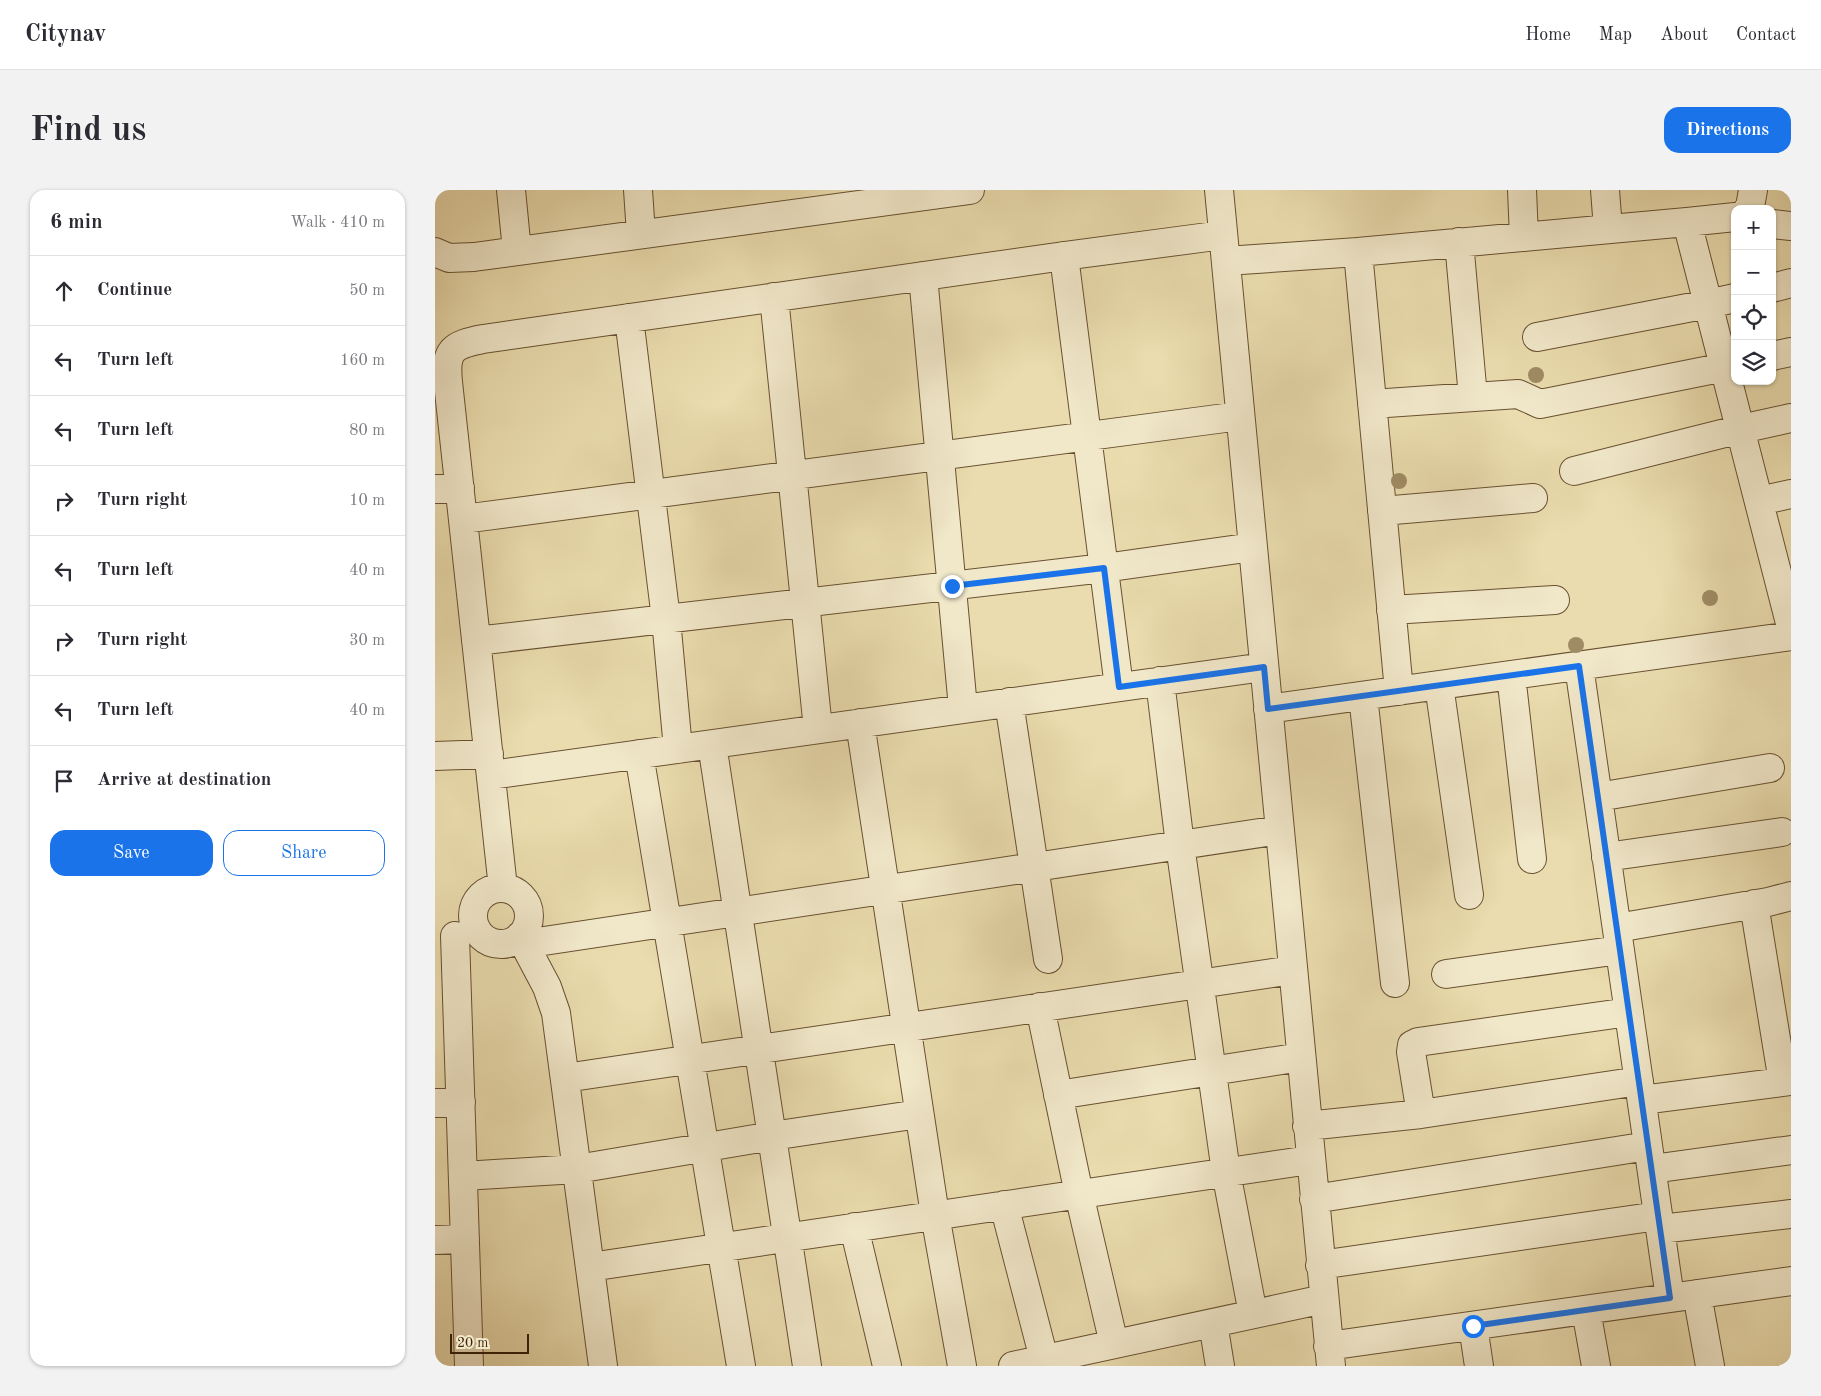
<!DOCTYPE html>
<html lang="en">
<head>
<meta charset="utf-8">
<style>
	:root { --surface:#fff; --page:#f2f2f3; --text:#2b2b33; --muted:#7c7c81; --line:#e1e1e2; --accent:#1a73e8 }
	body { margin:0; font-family:"Old Standard TT",serif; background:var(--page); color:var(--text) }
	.controls { position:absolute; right:15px; top:15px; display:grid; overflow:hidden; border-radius:10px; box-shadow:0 1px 4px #0004 }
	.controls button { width:45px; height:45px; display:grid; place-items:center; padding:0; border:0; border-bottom:1px solid var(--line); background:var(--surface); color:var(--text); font:25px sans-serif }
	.scale { position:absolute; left:15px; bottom:12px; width:79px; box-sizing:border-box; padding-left:5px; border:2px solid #3e2307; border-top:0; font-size:14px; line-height:18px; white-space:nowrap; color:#3e2307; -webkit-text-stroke:4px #f1e8ca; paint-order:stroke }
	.stop { position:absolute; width:15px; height:15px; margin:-11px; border:4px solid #1a73e8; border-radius:50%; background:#fff }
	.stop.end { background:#1a73e8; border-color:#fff; box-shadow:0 1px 5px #0008 }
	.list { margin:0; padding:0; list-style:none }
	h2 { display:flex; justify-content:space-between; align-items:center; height:65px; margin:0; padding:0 20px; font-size:21px }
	h2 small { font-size:16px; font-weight:400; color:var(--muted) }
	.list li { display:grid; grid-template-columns:32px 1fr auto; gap:15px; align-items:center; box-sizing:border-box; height:70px; padding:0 20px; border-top:1px solid var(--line) }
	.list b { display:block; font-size:19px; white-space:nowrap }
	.list em { font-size:16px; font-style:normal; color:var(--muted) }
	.actions { display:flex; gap:10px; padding:15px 20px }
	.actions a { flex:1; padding:11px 0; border:1px solid var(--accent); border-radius:15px; text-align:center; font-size:18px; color:var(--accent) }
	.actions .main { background:var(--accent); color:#fff }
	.icon { flex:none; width:28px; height:28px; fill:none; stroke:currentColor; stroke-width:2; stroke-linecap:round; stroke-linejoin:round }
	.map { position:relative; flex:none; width:1356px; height:1176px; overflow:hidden; border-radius:15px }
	header { display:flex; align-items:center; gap:30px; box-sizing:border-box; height:70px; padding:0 25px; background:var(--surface); border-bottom:1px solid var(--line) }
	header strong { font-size:24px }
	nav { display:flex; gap:28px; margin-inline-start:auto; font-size:18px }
	.intro { display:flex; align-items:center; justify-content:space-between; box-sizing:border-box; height:120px; padding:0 30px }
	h1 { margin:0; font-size:35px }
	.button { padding:12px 22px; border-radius:15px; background:var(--accent); color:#fff; font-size:18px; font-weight:700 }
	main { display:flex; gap:30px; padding:0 30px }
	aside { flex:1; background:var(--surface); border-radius:15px; box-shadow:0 1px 4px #0004 }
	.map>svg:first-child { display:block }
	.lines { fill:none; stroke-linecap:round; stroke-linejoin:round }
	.street-casing { stroke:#695131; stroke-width:30 }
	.street { stroke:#f1e8ca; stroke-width:28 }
	.tree { fill:#9f8c65 }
	.route { stroke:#1a73e8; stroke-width:6 }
</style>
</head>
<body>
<header>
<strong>Citynav</strong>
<nav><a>Home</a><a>Map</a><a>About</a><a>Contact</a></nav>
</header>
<div class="intro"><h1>Find us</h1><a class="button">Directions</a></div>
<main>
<aside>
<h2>6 min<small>Walk · 410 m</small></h2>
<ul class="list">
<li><svg class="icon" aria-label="ahead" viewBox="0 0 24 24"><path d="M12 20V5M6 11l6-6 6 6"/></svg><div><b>Continue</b></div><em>50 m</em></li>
<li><svg class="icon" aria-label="left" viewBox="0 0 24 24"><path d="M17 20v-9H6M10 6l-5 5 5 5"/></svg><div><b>Turn left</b></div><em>160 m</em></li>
<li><svg class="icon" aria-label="left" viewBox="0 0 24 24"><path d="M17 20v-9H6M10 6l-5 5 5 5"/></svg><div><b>Turn left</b></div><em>80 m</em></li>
<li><svg class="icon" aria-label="right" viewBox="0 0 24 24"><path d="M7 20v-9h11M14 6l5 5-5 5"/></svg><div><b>Turn right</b></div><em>10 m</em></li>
<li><svg class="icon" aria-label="left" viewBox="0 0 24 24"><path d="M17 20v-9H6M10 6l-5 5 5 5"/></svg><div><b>Turn left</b></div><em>40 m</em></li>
<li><svg class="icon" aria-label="right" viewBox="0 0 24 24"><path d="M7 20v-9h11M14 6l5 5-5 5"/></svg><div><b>Turn right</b></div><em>30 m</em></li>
<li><svg class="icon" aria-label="left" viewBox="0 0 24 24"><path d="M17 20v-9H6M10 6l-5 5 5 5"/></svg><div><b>Turn left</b></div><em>40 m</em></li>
<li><svg class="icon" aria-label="arrive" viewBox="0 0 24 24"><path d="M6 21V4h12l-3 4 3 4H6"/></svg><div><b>Arrive at destination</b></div></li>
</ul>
<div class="actions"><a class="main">Save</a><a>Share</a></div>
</aside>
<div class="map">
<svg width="1356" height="1176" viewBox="0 0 1356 1176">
	<rect width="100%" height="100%" fill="#eadcae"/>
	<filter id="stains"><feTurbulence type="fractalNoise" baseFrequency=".004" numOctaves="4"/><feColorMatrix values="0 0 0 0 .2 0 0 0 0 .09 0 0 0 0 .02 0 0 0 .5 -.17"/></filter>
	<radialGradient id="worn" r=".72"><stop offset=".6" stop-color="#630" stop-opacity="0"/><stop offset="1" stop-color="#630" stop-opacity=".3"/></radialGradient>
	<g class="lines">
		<g class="street-casing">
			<path id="street" d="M76,0l6,61
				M203,0l3,44
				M784,0l112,1176
				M1087,0l2,47
				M1170,0l3,39
				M1313,19l2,-2 3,-17
				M1252,32l104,405
				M1337,34l19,2
				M1024,52l14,155
				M0,62l14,6 25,-1 496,-67
				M923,62l41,439
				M629,66l55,431
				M791,71l132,-9 329,-30 48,-5
				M488,86l40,432
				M1337,98l19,-5
				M339,107l44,432
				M194,128l37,301 12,130
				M1102,147l171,-33 27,-6
				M1337,166l19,-4
				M937,214l146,-10 22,10 195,-39
				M1139,281l167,-42 50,-11
				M0,299l25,-1
				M1324,311l32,-7
				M947,321l151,-13
				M28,329l777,-103
				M956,420l164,-10
				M41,451l628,-73 149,-21
				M1144,476l91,632
				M1076,485l21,184
				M725,491l20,164 46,327 27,142
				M1004,495l30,210
				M928,506l32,287
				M574,512l39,257
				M833,519l523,-73
				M425,533l75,492 27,151
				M277,554l95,622
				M204,564l102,612
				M0,566l54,-2
				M56,585l773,-108
				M1163,607l172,-29
				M1171,667l176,-25
				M68,698l-55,-506c-3,-32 4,-37 35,-43l581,-83 159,-21
				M38 726a28 28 0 1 1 56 0a28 28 0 1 1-56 0Z
				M1319,714l29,178
				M1182,738l151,-26 23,-6
				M20,746l14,430
				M85,746l27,51 9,26 47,353
				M89,754l756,-114
				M1011,784l174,-24
				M605,817l39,187 35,150
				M130,888l728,-108
				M623,905l243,-38
				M1207,910l149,-19
				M0,913l26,-1
				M986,924l-10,-62 1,-7 6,-3 211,-30
				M872,936l114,-12 218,-33
				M1217,979l139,-19
				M28,986l114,-7 195,-33 147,-22
				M879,1009l334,-53
				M569,1015l40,154
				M419,1037l33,139
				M1225,1039l131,-15
				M0,1050l30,-1
				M885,1075l338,-49
				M155,1077l720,-107
				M1262,1104l13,72
				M1151,1120l10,56
				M778,1133l7,43
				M1038,1136l6,40
				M893,1156l463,-65
				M578,1176l311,-67"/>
		</g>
		<use href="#street" class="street"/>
	</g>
	<g class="tree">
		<circle cx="1101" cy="185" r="8"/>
		<circle cx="964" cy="291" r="8"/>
		<circle cx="1275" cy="408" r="8"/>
		<circle cx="1141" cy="455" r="8"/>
	</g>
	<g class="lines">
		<path class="route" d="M517,396l152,-18 15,119 145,-20 4,42 311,-43 91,632 -197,28"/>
	</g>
	<rect width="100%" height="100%" filter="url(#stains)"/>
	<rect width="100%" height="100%" fill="url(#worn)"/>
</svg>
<div class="controls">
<button>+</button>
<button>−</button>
<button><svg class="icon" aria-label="locate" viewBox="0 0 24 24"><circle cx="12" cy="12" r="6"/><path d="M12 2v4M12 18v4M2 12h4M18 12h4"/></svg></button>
<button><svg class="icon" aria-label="layers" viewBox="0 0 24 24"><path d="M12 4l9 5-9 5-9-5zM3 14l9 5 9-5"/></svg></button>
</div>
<div class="scale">20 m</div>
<div class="stop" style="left:1038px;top:1136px"></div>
<div class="stop end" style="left:517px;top:396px"></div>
</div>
</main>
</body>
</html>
